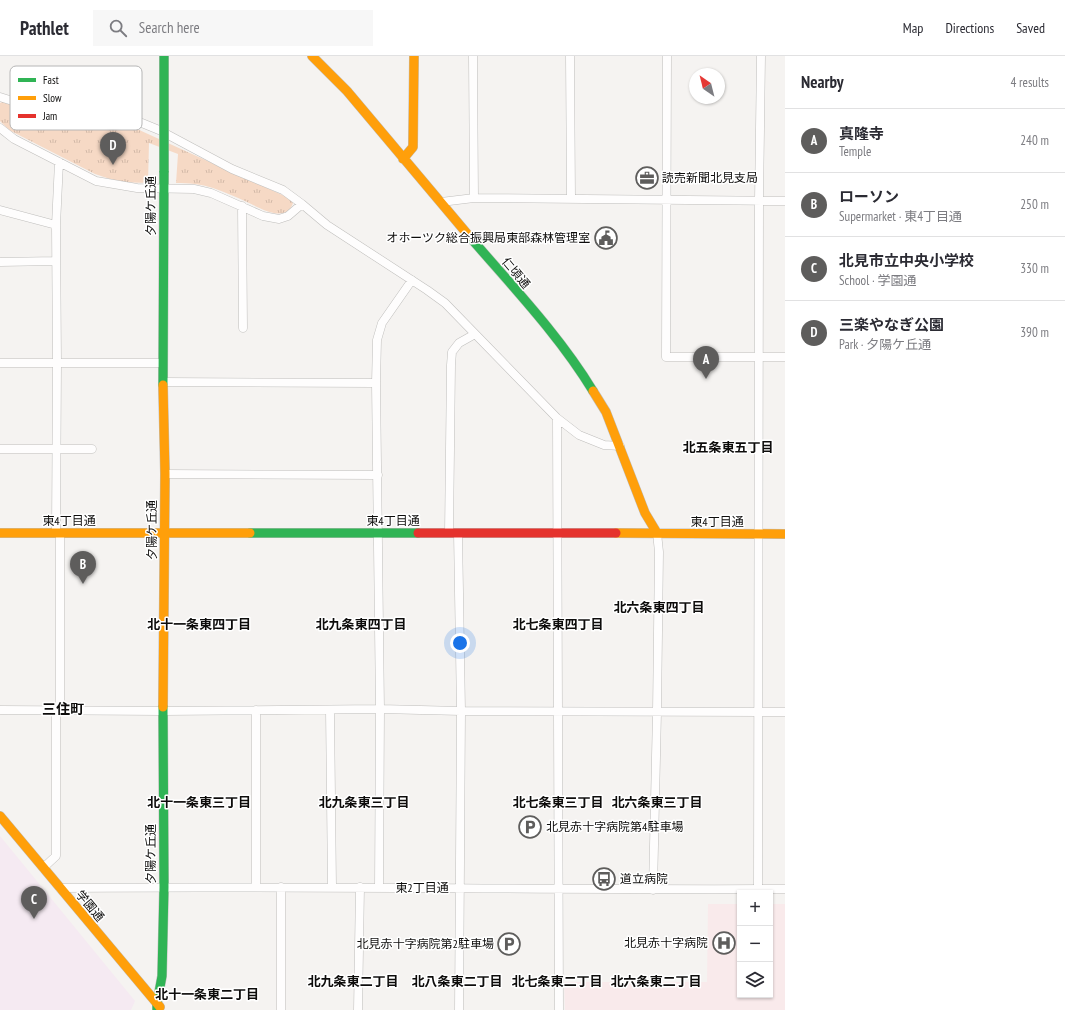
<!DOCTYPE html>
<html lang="en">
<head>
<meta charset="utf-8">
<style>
	:root { --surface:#fff; --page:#f7f7f7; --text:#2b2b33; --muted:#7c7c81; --line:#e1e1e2; --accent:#5e5d5c }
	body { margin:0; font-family:"PT Sans Narrow","Noto Sans JP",sans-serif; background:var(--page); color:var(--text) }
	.controls { position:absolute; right:12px; bottom:12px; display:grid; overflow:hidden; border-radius:0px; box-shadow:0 1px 3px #0004 }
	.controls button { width:36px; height:36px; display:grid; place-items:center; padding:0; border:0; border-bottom:1px solid var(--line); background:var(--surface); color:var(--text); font:20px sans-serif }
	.compass { position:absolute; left:689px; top:12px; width:36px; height:36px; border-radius:50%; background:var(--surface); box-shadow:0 1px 3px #0004; rotate:325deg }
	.you { position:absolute; left:460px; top:587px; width:14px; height:14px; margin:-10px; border:3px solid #fff; border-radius:50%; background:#1a73e8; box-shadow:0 0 0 6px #1a73e833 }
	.badge { display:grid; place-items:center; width:26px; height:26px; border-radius:50%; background:var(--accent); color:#fff; font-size:13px; font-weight:700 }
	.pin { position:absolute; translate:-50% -33px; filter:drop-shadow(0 1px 2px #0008) }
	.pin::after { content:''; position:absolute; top:21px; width:14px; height:12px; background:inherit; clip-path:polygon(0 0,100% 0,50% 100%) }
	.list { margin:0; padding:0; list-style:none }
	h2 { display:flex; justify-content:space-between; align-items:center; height:52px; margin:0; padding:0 16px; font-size:17px }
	h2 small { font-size:13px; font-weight:400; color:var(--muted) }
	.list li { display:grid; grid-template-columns:26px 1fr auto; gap:12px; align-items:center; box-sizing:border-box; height:64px; padding:0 16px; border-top:1px solid var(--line) }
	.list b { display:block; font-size:15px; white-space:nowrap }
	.list p { margin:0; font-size:13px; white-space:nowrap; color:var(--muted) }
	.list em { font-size:13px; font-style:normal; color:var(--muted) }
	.icon { flex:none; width:22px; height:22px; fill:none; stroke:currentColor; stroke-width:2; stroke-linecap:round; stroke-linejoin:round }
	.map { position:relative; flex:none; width:785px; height:954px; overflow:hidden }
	header { display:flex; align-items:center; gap:24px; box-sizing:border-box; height:56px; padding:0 20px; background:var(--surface); border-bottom:1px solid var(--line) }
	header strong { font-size:19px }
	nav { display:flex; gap:22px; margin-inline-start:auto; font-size:14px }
	.search { width:280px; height:36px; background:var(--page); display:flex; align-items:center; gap:10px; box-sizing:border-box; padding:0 14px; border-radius:0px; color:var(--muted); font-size:15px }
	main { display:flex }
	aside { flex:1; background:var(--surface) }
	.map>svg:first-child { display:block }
	.education { fill:#f5eaf2 }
	.medical { fill:#f9eaeb }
	.grass { fill:url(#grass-tufts) }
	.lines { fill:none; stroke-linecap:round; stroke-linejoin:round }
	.street-casing { stroke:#bfbebc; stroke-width:9 }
	.fast-casing { stroke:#bfbebc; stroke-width:10 }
	.slow-casing { stroke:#bfbebc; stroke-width:10 }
	.jam-casing { stroke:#bfbebc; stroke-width:10 }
	.street { stroke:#fefdfd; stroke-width:8 }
	.fast { stroke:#30b455; stroke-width:9 }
	.slow { stroke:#ff9f0a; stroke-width:9 }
	.jam { stroke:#e5322d; stroke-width:9 }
	.fast-bridge-casing { stroke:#bfbebc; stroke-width:10; stroke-linecap:butt }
	.fast-bridge { stroke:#30b455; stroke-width:9 }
	.labels { text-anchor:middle; stroke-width:3; stroke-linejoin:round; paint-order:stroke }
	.poi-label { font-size:12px; fill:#0d0c0b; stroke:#fff; text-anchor:start }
	.street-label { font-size:12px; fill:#0d0c0b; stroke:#fff }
	.neighbourhood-label { font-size:13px; font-weight:bold; fill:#0d0c0b; stroke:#fff }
	.quarter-label { font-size:14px; font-weight:bold; fill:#0d0c0b; stroke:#fff }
	.key { fill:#fff; stroke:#b6b6b6; stroke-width:1 }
	.key-label { font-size:11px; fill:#0d0c0b }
</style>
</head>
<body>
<header>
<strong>Pathlet</strong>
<div class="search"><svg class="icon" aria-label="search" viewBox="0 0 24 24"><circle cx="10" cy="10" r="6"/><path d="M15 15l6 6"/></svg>Search here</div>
<nav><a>Map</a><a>Directions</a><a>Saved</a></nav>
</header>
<main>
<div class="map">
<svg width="785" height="954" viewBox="0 0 785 954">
	<defs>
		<pattern id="grass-tufts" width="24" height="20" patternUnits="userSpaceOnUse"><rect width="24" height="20" fill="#f6d9c5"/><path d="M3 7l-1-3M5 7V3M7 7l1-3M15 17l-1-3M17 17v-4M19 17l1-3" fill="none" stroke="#d2b9a8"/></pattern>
	</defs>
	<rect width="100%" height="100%" fill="#f5f3f1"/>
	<path class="education" d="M0,780l135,165 -4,9h-131z"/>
	<path class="medical" d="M708,848h32v91h30v-91h15v106h-220l-1,-28h143z"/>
	<path class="grass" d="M2,46l65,15 70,12 152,69 4,5c-7,21 -33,5 -46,-1 -11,-5 -22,-10 -34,-14 -12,-4 -24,-5 -37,-5l2,-29 -29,-11 -1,40 -29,-1 -24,-8 -86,-44 -9,-9v-18z"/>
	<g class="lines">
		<g class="street-casing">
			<path id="street" d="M473,0l1,142
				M570,0l1,142
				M667,0l-1,301h119
				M0,41l19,6 38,7 80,11 22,9 73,39 51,21 19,14 25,21 100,65 18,13 112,115 22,17 25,10 16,1
				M0,72l14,11 82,42 41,7 57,1 17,4 52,23 16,3 9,-3 14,-12
				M441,146l33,-4 311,3
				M242,150l1,122
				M0,154l56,15
				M0,206l56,-1
				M0,307h163
				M163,326l213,1
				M557,362l2,592
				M0,393h92
				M165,418l213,1
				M56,477l1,-170 -1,-138 3,-63
				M449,477l2,-168 1,-13 7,-9 16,-9
				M458,477l3,178 -2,299
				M0,654l163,1 217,-2 81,2 324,1
				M60,654v-177
				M256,654v177
				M330,654l2,177
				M43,812l13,-12v-146
				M60,832c241,-2 483,2 725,1
				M379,832l1,-179 -4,-326 1,-43 5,-17 30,-43
				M758,833l1,-688 2,-145
				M653,834l4,-178 2,-160 -2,-19
				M281,954v-123
				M358,954l2,-123"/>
		</g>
		<g class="fast-casing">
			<path id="fast" d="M469,180c43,50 90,99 124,155
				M163,329l1,-214
				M250,477h168
				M157,954v-7l5,-27 2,-89 -1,-180"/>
		</g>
		<g class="slow-casing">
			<path id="slow" d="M312,0l35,35 122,145
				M403,103l10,-12 1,-91
				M593,335l13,21 39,101 12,20
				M0,477h250
				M616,477l169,1
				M163,651l2,-233 -2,-89
				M0,760l160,191"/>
		</g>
		<g class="jam-casing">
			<path id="jam" d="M418,477h198"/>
		</g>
		<use href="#street" class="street"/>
		<use href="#fast" class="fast"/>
		<use href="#slow" class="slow"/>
		<use href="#jam" class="jam"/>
		<g class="fast-bridge-casing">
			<path id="fast-bridge" d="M164,0v115"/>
		</g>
		<use href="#fast-bridge" class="fast-bridge"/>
	</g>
	<defs>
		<g id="office-ring" transform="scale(1.15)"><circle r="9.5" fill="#fff" stroke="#5e5d5c" stroke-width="1.5"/><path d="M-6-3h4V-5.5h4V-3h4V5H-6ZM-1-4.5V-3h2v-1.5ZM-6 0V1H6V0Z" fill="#5e5d5c"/></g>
		<g id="civic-ring" transform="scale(1.15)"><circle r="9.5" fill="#fff" stroke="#5e5d5c" stroke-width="1.5"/><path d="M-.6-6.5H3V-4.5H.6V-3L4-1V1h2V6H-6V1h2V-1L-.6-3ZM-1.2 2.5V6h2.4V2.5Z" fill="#5e5d5c"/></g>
		<g id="parking-ring" transform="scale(1.15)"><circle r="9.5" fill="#fff" stroke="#5e5d5c" stroke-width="1.5"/><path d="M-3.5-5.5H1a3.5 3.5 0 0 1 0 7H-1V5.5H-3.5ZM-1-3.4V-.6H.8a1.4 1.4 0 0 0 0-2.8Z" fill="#5e5d5c"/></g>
		<g id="bus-ring" transform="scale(1.15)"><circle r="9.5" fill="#fff" stroke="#5e5d5c" stroke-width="1.5"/><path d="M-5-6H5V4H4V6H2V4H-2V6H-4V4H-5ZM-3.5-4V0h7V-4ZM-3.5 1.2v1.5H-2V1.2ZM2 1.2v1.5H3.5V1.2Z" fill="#5e5d5c"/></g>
		<g id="hospital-ring" transform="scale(1.15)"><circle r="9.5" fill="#fff" stroke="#5e5d5c" stroke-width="1.5"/><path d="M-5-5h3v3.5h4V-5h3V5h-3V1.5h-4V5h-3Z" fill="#5e5d5c"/></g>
	</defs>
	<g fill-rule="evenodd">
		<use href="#office-ring" x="647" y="122"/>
		<use href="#civic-ring" x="606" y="182"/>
		<use href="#parking-ring" x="530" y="771"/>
		<use href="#bus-ring" x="604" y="823"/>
		<use href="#hospital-ring" x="724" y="887"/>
		<use href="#parking-ring" x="509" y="888"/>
	</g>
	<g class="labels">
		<g class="poi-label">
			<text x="662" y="126">読売新聞北見支局</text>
			<text x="590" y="186" text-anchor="end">オホーツク総合振興局東部森林管理室</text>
			<text x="546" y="775">北見赤十字病院第4駐車場</text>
			<text x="620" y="827">道立病院</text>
			<text x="708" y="891" text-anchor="end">北見赤十字病院</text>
			<text x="494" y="892" text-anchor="end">北見赤十字病院第2駐車場</text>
		</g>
		<g class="street-label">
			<text transform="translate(151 150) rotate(-90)" y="4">夕陽ケ丘通</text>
			<text transform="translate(516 217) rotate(50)" y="4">仁頃通</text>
			<text x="69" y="469">東4丁目通</text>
			<text x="393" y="469">東4丁目通</text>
			<text x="717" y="470">東4丁目通</text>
			<text transform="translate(152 474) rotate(-90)" y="4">夕陽ケ丘通</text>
			<text transform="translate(151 798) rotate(-90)" y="4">夕陽ケ丘通</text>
			<text x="422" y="836">東2丁目通</text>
			<text transform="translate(90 850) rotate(50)" y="4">学園通</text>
		</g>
		<g class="neighbourhood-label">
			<text x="728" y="396">北五条東五丁目</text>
			<text x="659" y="556">北六条東四丁目</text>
			<text x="199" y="573">北十一条東四丁目</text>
			<text x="361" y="573">北九条東四丁目</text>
			<text x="558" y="573">北七条東四丁目</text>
			<text x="199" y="751">北十一条東三丁目</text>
			<text x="364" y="751">北九条東三丁目</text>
			<text x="558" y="751">北七条東三丁目</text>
			<text x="657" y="751">北六条東三丁目</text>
			<text x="353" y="930">北九条東二丁目</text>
			<text x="457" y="930">北八条東二丁目</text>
			<text x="557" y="930">北七条東二丁目</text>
			<text x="656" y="930">北六条東二丁目</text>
			<text x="207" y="943">北十一条東二丁目</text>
		</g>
		<g class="quarter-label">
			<text x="63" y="658">三住町</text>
		</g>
	</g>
	<rect x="10" y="10" width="132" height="64" rx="6" class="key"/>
	<rect x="18" y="22" width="18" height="4" fill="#30b455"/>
	<rect x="18" y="40" width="18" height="4" fill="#ff9f0a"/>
	<rect x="18" y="58" width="18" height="4" fill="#e5322d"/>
	<g class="key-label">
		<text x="43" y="28">Fast</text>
		<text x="43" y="46">Slow</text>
		<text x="43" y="64">Jam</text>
	</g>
</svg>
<div class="controls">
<button>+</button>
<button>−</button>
<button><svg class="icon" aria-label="layers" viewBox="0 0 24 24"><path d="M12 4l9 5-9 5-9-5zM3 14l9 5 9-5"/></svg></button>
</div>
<svg class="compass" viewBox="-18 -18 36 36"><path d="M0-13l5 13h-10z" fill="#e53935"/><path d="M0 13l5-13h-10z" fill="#7c7c81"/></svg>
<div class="you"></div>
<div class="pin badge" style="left:706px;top:323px">A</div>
<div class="pin badge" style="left:83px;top:528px">B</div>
<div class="pin badge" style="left:34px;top:863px">C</div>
<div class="pin badge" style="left:113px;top:109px">D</div>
</div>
<aside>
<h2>Nearby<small>4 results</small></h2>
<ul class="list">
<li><span class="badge">A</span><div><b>真隆寺</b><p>Temple</p></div><em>240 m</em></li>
<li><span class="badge">B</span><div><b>ローソン</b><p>Supermarket · 東4丁目通</p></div><em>250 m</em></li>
<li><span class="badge">C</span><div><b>北見市立中央小学校</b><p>School · 学園通</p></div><em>330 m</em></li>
<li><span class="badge">D</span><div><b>三楽やなぎ公園</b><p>Park · 夕陽ケ丘通</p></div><em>390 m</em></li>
</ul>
</aside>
</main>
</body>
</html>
